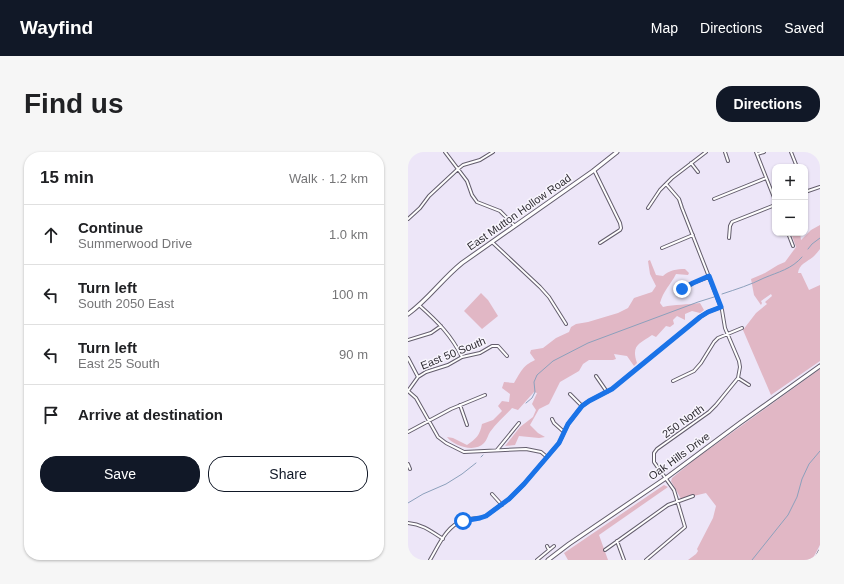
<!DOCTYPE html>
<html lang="en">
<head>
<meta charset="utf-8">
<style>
	:root { --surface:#fff; --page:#f6f6f6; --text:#202124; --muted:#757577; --line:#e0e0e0; --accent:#111827 }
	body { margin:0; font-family:Arial,sans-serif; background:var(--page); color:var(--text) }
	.controls { position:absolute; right:12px; top:12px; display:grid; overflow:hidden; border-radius:8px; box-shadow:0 1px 3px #0004 }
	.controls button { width:36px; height:36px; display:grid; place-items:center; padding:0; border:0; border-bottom:1px solid var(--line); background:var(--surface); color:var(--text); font:20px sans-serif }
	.stop { position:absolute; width:12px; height:12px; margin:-9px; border:3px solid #1a73e8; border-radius:50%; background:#fff }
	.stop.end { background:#1a73e8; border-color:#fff; box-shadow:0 1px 4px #0008 }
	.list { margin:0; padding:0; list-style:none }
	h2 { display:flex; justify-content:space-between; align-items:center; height:52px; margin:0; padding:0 16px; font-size:17px }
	h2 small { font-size:13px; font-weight:400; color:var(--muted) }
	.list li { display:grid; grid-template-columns:26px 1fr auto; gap:12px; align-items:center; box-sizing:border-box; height:60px; padding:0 16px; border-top:1px solid var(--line) }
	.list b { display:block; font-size:15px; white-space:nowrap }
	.list p { margin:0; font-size:13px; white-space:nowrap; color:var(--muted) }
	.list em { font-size:13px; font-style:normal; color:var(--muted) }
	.actions { display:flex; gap:8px; padding:12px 16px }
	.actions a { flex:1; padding:9px 0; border:1px solid var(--accent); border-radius:16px; text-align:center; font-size:14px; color:var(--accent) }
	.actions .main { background:var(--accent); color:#fff }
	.icon { flex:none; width:22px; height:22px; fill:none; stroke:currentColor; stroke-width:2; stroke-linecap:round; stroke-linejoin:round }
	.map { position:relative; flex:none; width:412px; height:408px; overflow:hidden; border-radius:16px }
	header { display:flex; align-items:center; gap:24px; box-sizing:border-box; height:56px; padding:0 20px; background:var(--accent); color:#fff }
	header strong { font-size:19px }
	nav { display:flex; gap:22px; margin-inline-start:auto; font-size:14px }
	.intro { display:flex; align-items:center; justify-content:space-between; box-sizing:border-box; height:96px; padding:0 24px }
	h1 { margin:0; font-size:28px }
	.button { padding:10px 18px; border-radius:16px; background:var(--accent); color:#fff; font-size:14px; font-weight:700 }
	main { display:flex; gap:24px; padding:0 24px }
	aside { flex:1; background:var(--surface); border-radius:16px; box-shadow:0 1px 3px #0004 }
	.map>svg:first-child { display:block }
	.green { fill:#e1b7c5 }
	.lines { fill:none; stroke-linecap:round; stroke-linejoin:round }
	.stream { stroke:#8ca0bc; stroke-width:1 }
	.street-casing { stroke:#645e6d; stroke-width:4 }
	.secondary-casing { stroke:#645e6d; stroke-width:5 }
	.street { stroke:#fff; stroke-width:2 }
	.secondary { stroke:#fff; stroke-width:3 }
	.route { stroke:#1a73e8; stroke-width:5 }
	.labels { text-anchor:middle; stroke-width:3; stroke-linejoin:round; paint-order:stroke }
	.street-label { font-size:11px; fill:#302d34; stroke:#f8f5fd }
</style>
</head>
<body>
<header>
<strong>Wayfind</strong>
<nav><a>Map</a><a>Directions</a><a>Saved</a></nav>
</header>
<div class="intro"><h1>Find us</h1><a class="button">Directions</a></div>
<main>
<aside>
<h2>15 min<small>Walk · 1.2 km</small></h2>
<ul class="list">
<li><svg class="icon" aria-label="ahead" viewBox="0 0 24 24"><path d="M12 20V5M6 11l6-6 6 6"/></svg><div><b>Continue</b><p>Summerwood Drive</p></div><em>1.0 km</em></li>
<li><svg class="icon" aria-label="left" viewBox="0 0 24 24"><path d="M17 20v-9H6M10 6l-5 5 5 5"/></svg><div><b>Turn left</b><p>South 2050 East</p></div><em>100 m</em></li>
<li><svg class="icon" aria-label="left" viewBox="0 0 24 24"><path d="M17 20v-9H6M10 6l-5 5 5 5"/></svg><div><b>Turn left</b><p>East 25 South</p></div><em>90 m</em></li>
<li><svg class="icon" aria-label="arrive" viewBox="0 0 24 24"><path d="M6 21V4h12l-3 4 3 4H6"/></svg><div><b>Arrive at destination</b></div></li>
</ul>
<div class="actions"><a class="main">Save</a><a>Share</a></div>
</aside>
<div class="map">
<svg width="412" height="408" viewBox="0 0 412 408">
	<rect width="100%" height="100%" fill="#ede6f8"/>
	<path class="green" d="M412,73v24c-2,3 -4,5 -7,8 -6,5 -14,7 -15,16h3l8,17 11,-5v76l-49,34 -28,-65 13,-17 11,-9 -2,-2 7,-6 -1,-2 -10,7 1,2 -1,2 -7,-10 -3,-16 14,-6 13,-8 7,-3 11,-15 -5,-14h9l1,7 10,-10z
		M242,108l6,15 7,1c6,-6 14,-7 22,-7l4,4 -1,2 -12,-1c-5,10 -13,17 -16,29l3,4c12,-3 24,-2 37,-4l4,7 -4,3 -8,-2 -7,3v6l-8,-4 -4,4 1,4 -4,3 -4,-1 -10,11 -4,-2c-13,9 -21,10 -15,28l-3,3 -7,-10 -13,-2 2,5 -3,1h-24l-6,4 -4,7 -19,11 -11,22 -10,5 -9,16 8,8 7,4 -6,1 -20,-2 -4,9 -10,1 15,-19 13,-10 3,-7 -4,-6 5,-11 -3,-1 -16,18 -6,-2c-7,8 -16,15 -22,24 -2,3 -3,8 -6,11 -9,10 -30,3 -37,-6l6,1 14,7c9,-6 13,-10 15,-21l11,-4 9,-9 -4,-5 4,-5 7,1 1,-8 -8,-6 2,-6 10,1c7,-11 8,-17 21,-23l-5,-7 1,-3 12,-2 13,-10 13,-6 2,-5 5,-3 12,-2 30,-9 10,-5 6,-10 18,-6 4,-6 -6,-12 -2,-13z
		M73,141l7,7 10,16 -16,13 -18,-18z
		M412,217v176l-8,15h-124l8,-6 2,-3 -1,-2 16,-31 3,-12 -10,-13 -25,6 -10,-18 1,-3 22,-18z
		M256,333l4,2 -69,48 9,25h-40l-4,-7z"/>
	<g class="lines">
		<path class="stream" d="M400,97l4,-5 8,-6
			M314,142c15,-5 28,-9 42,-16 14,-6 28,-9 38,-21
			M118,251l6,-5 3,-6 -1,-10 3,-7 16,-14 35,-18 110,-41 16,-5
			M73,305l2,-2
			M0,351l15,-9 23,-10 16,-10 14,-11
			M344,408l36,-45 9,-18 5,-18 7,-15 11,-13"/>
		<g class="street-casing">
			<path id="street" d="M37,0l22,29 5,14 5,7 23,9 14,14
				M317,0l3,9
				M348,0l19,48
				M383,0l6,15
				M349,2l7,-2
				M283,11l7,9
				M186,18l26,53 1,5 -1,2 -20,13
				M397,40l15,-5
				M306,47l52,-21
				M240,56l12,-18 12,-12 34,-26
				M0,67l12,-11 9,-12 29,-27 5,-4 17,-5 13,-8
				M380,81l5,13
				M321,86l1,-12 2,-4 43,-17
				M84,90l48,45 9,10 17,27
				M254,96l31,-13
				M274,137l11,-6 16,-6
				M12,154c18,16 31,29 42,51
				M0,188l23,-7 10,-7
				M0,206l10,19
				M188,224l11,16
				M330,226l11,7
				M265,229l21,-10 7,-8 13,-21 4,-4 24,-10
				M0,239l8,7 22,39 8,6 18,9 62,-3 15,3 6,5
				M0,239l10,-14 8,-5 22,-7 14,-8 18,-4 12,-7h6l9,10
				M162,242l12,12
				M52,253l7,20
				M144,267l2,4 10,9
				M0,280l43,-23 34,-14
				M89,298l22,-27
				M0,312l2,5
				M84,342l10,11
				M0,371c14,1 23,8 35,16
				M209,389l7,19
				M139,394l2,4
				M197,398l63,-45 25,-9
				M22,408c9,-15 16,-34 34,-40 7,-2 15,-1 22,-4l23,-17 15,-15 35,-41 9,-19 14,-18 7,-5 23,-12 88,-72 8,-5 13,-5
				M129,408l17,-14
				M238,408l39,-33 -11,-37 -20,-28v-9l3,-4 52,-37 7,-7 22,-27 2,-11 -1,-6 -14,-33 -3,-18 -40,-102 -3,-9 -13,-15"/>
		</g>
		<g class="secondary-casing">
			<path id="secondary" d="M0,162c20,-14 34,-35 54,-51l131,-92 24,-19
				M140,408l21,-16 97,-66 74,-55 80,-57
				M408,408l4,-8"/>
		</g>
		<use href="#street" class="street"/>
		<use href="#secondary" class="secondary"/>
	</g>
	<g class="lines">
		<path class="route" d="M55,369l17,-3 6,-2 23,-17 15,-15 35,-41 9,-19 14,-18 7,-5 23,-12 88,-72 8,-5 13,-5 -12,-31 -16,7 -11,6"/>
	</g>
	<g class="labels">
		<g class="street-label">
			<text transform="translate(111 60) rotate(-35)" y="4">East Mutton Hollow Road</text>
			<text transform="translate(45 201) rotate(-22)" y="4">East 50 South</text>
			<text transform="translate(275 269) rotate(-36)" y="4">250 North</text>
			<text transform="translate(271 304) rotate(-36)" y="4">Oak Hills Drive</text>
		</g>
	</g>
</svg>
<div class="controls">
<button>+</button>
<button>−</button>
</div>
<div class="stop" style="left:55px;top:369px"></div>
<div class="stop end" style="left:274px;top:137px"></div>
</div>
</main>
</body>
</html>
